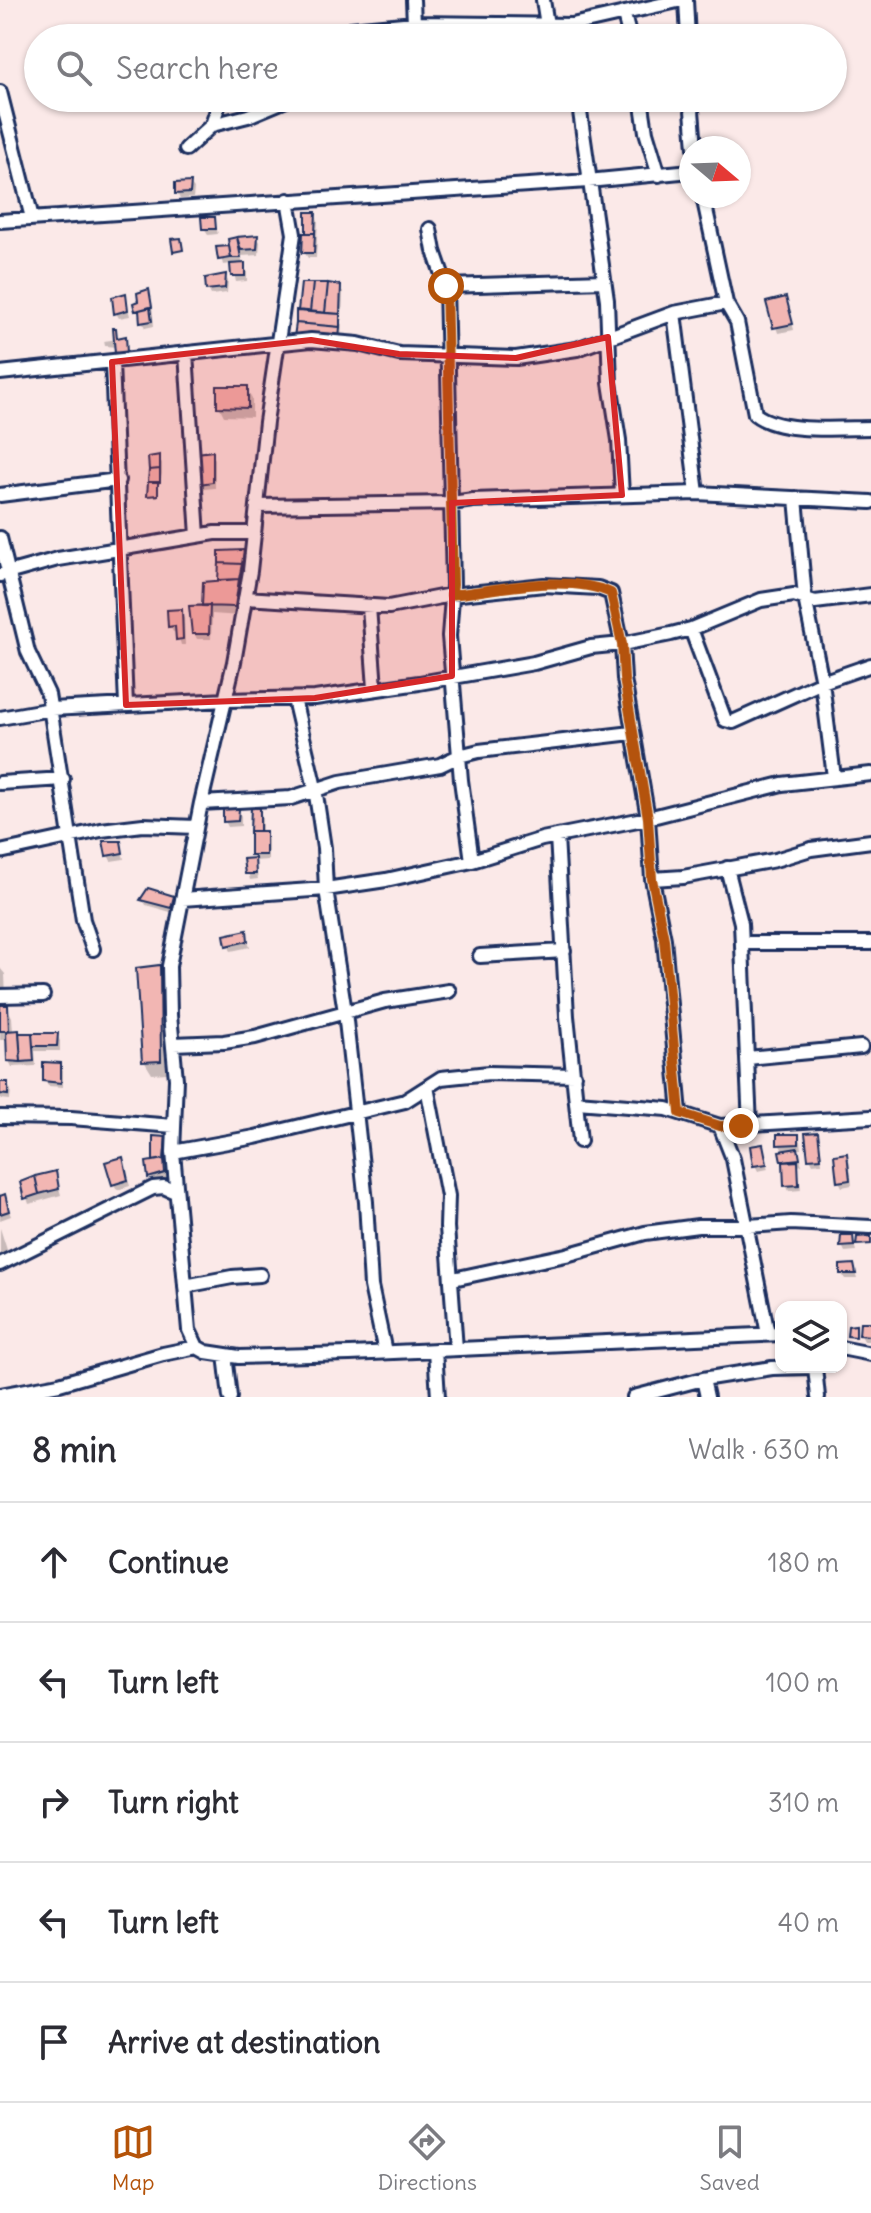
<!DOCTYPE html>
<html lang="en">
<head>
<meta charset="utf-8">
<style>
	:root { --surface:#fff; --page:#f2f2f3; --text:#2b2b33; --muted:#7c7c81; --line:#e1e1e2; --accent:#b45309 }
	body { margin:0; font-family:Delius,sans-serif; background:var(--page); color:var(--text) }
	.controls { position:absolute; right:24px; bottom:24px; display:grid; overflow:hidden; border-radius:16px; box-shadow:0 2px 6px #0004 }
	.controls button { width:72px; height:72px; display:grid; place-items:center; padding:0; border:0; border-bottom:2px solid var(--line); background:var(--surface); color:var(--text); font:40px sans-serif }
	.compass { position:absolute; left:679px; top:136px; width:72px; height:72px; border-radius:50%; background:var(--surface); box-shadow:0 2px 6px #0004; rotate:109deg }
	.stop { position:absolute; width:24px; height:24px; margin:-18px; border:6px solid #b45309; border-radius:50%; background:#fff }
	.stop.end { background:#b45309; border-color:#fff; box-shadow:0 2px 8px #0008 }
	.list { margin:0; padding:0; list-style:none }
	h2 { display:flex; justify-content:space-between; align-items:center; height:104px; margin:0; padding:0 32px; font-size:34px }
	h2 small { font-size:26px; font-weight:400; color:var(--muted) }
	.list li { display:grid; grid-template-columns:52px 1fr auto; gap:24px; align-items:center; box-sizing:border-box; height:120px; padding:0 32px; border-top:2px solid var(--line) }
	.list b { display:block; font-size:30px; white-space:nowrap }
	.list em { font-size:26px; font-style:normal; color:var(--muted) }
	.icon { flex:none; width:44px; height:44px; fill:none; stroke:currentColor; stroke-width:2; stroke-linecap:round; stroke-linejoin:round }
	.map { position:relative; flex:none; width:871px; height:1397px; overflow:hidden }
	.search { position:absolute; background:var(--surface); box-shadow:0 2px 6px #0004; left:24px; right:24px; top:24px; height:88px; display:flex; align-items:center; gap:20px; box-sizing:border-box; padding:0 28px; border-radius:44px; color:var(--muted); font-size:30px }
	.sheet { height:704px; background:var(--surface) }
	nav { display:flex; justify-content:space-around; align-items:center; box-sizing:border-box; height:112px; border-top:2px solid var(--line); background:var(--surface); font-size:22px; color:var(--muted) }
	nav a { display:grid; justify-items:center; gap:4px }
	nav .on { color:var(--accent) }
	.map>svg:first-child { display:block }
	.shadow { fill:#0003 }
	.building { fill:#f2b6b3; stroke:#1b2f5e; stroke-width:2 }
	.lines { fill:none; stroke-linecap:round; stroke-linejoin:round }
	.street-casing { stroke:#1b2f5e; stroke-width:18 }
	.street { stroke:#fff; stroke-width:12 }
	.route { stroke:#b45309; stroke-width:10 }
	.marked { fill:#d62828; fill-opacity:0.2; stroke:#d62828; stroke-width:6; stroke-linejoin:round }
</style>
</head>
<body>
<div class="map">
<svg width="871" height="1397" viewBox="0 0 871 1397">
	<rect width="100%" height="100%" fill="#fbe9e8"/>
	<filter id="ink" filterUnits="userSpaceOnUse"><feTurbulence type="fractalNoise" baseFrequency=".0125" numOctaves="2"/><feDisplacementMap in="SourceGraphic" scale="16" xChannelSelector="R" yChannelSelector="G"/><feConvolveMatrix kernelMatrix="1 2 1 2 8 2 1 2 1" color-interpolation-filters="sRGB"/></filter>
	<g filter="url(#ink)">
		<path class="shadow" d="M190,184l4,5 -1,9 -13,1 -3,-6z
			M315,214l3,6 -2,38h-8l-4,-6z
			M214,219l4,15 -10,1 -4,-6z
			M257,237l3,5 -1,13 -18,1 2,9 4,6v10l-11,1 -4,-18 -9,1 -4,-16 12,-2v-7z
			M225,276l3,5 -1,12 -16,2 -3,-6z
			M339,286l4,6 -2,52 -45,-8z
			M148,291l3,5 3,30 -9,2 -10,-24z
			M125,296l5,20 -11,2 -3,-5z
			M769,303l19,2 6,25 -16,3z
			M125,338l4,20 -9,1 -4,-12 -11,-1 -1,-5z
			M246,388l6,10v19l-28,-1 -5,-10z
			M212,453l3,6v29l-11,1 -3,-6z
			M158,457l4,6v11l-2,10h-2v13h-8z
			M243,552l3,5 -6,59 -28,-2 -1,25h-14l-3,-6 28,-50 -2,-4z
			M180,611l4,6 1,28h-4l-4,-14 -4,1 -3,-6z
			M259,810l3,6v17l6,6v21l-14,1 4,18 -8,1 -5,-20h10l-3,-5z
			M238,811l3,5v10l-13,1 -3,-6z
			M120,843l4,16 -13,2 -3,-6z
			M173,897l3,6 -2,10 -28,-8 -3,-5z
			M246,932l4,15 -19,4 -3,-6z
			M159,967l7,13 1,93 -15,1 -8,-13z
			M0,968l5,6 1,24h-6z
			M0,1007h7l5,10 1,16 44,2 3,6v10h-25l1,15 -24,1 -3,-6 -1,-21h-8z
			M60,1065l3,6v16l-15,-1 -3,-5z
			M0,1084h7l4,6 -1,10 -10,-1z
			M817,1134l3,6 2,23 -9,1 -3,-6z
			M798,1136l3,5 1,8h-5l5,16 -4,1 3,24 -12,1 -3,-6 -2,-33 -5,-8z
			M165,1139l3,6 -1,34 -14,4 -5,-20h7z
			M762,1146l6,23 -10,2 -3,-6z
			M846,1155l3,6 3,24 -10,2 -3,-6z
			M122,1159l8,27 -13,4 -3,-6z
			M55,1173l6,22 -32,9 -7,-21z
			M4,1197l7,19 -11,4v-22z
			M0,1228l9,28 -9,3z
			M852,1237l4,14 -11,1 -3,-6z
			M853,1266l4,13h-12l-3,-5z
			M871,1324v17h-7l-3,-6z"/>
		<path class="building" d="M191,182l-1,11 -15,1v-11z
			M306,212h10l-1,21h-9z
			M201,217h14l1,12h-14z
			M303,233h12l-1,20h-12z
			M258,235l-1,14 -16,1 -4,-13z
			M237,237l4,21h-10l-3,-19z
			M181,238l2,12 -10,2 -2,-13z
			M229,246l2,12 -13,2 -2,-13z
			M245,263v13h-14l-1,-12z
			M226,274l-1,14 -19,2 -1,-12z
			M301,283h12l-3,29 -12,-1z
			M313,283h15l-3,30 -15,-1z
			M328,283l13,2 -1,29 -15,-1z
			M149,289l3,18 -17,4 -2,-8 5,-2 -1,-8z
			M126,293l2,17 -14,4 -2,-17z
			M786,297l7,27 -20,4 -7,-26z
			M150,307l2,14 -12,2 -1,-13z
			M296,310l44,4v13l-44,-4z
			M296,323l44,4 -1,12 -45,-2z
			M113,328h3l1,10 9,-2 1,17 -12,1z
			M217,386h31v22l-31,-1z
			M213,451v31l-14,2 -2,-31z
			M160,455v14l-11,1 -1,-13z
			M160,469v13h-12l1,-12z
			M148,482h10v13l-11,1z
			M244,550l-2,14 -23,-1v-12z
			M219,563l23,1 -3,15 -21,1z
			M239,579l-4,28 -33,-1 1,-24z
			M210,605l-1,29h-17l-3,-28z
			M182,609l1,30 -7,1 -1,-14 -7,1 -1,-17z
			M251,808h9v23h-10z
			M223,809h16l-1,12 -15,1z
			M250,831h16v24h-16z
			M103,841h18l2,12 -17,3z
			M255,858l1,16h-11l-2,-15z
			M148,888l26,8 -3,12 -31,-8z
			M247,930l1,11 -22,5 -2,-11z
			M160,965l1,96 -19,1 -6,-94z
			M0,1005h8l1,26h-9z
			M19,1030l2,32 -14,-1 -1,-30z
			M19,1033h13l2,28 -13,1z
			M32,1033h26l-1,13h-24z
			M43,1062l18,1v20l-18,-2z
			M0,1082h8v13l-8,-1z
			M818,1132l3,26 -13,1 -3,-26z
			M777,1134h22v10l-22,1z
			M153,1136l13,1 -2,22 -11,2z
			M763,1144l4,20 -14,2 -3,-20z
			M798,1148l2,11 -19,2 -2,-10z
			M847,1153l3,27 -13,2 -3,-27z
			M123,1157l5,23 -16,5 -7,-23z
			M164,1159l1,14 -17,5 -2,-16z
			M798,1161l1,24 -15,1 -1,-24z
			M56,1171l3,18 -20,5 -4,-18z
			M35,1176l4,18 -15,5 -4,-17z
			M5,1194l4,17 -9,3v-18z
			M841,1235h12l1,11 -14,1z
			M871,1236v8l-15,1 1,-8z
			M854,1264l2,10h-16v-9z
			M860,1322h11v14l-12,-1z
			M856,1325v12l-9,-1 1,-10z"/>
		<g class="lines">
			<g class="street-casing">
				<path id="street" d="M413,0l1,23
					M543,0l4,25
					M686,0l2,38
					M624,15l6,23
					M334,38l17,-9 63,-6 158,2 110,-25
					M0,92l32,126
					M578,98l29,202 3,83 9,57 3,55
					M641,98l5,34 13,43
					M691,98l4,50
					M212,125l36,-9 43,-18
					M186,149l26,-24 9,-27
					M703,196l23,107 11,19 18,92c25,20 85,14 116,14
					M288,200l6,34 -28,188 -16,149 -16,91 -33,141 -32,163 1,49 6,64 -3,73 16,178 8,17 9,5 33,5 111,-3 431,-20
					M0,221l588,-40 103,-10
					M430,229l4,22 12,35 7,299 -4,51 12,144 11,81
					M446,286l158,-5
					M674,313l23,180
					M186,353l12,183
					M112,362l14,343
					M0,373l311,-33 47,4 41,10 117,4 61,-9 97,-36 52,-10
					M0,495l118,-15
					M796,498l9,100 17,84 12,95
					M257,506l195,-3 21,-3 224,-7 174,9
					M0,538l28,114 20,42 35,226 10,29
					M0,575l58,-16 157,-26h39
					M245,598l144,9 62,-12 93,-10 54,3 13,5 11,51 2,35 24,139 4,61 12,60 16,174
					M369,607l6,81
					M691,629l34,91 8,2 89,-40 49,-17
					M294,699l21,89 9,60 2,41 19,123 21,190 5,84 14,66
					M0,718l51,-9 175,-9 89,-2 104,-15 115,-20 57,-16 31,-3 49,-10 20,-5 70,-29 33,-5 21,7 56,-7
					M0,783l63,-4
					M201,803l90,-5 49,-16 100,-17 19,-9 20,-5 153,-18
					M557,836l10,180 13,125
					M0,852l101,-22 42,-5 53,2
					M727,868l14,55 9,203
					M652,879l31,-2 92,-17 36,-11 60,-8
					M182,899l144,-10 60,-9 86,-19 70,-22 106,-21 134,-34 89,-10
					M742,943h129
					M480,956l84,-5
					M0,996l43,-1
					M173,1044l51,-2 31,-5 130,-36 64,-10
					M748,1058l113,-11
					M427,1087l21,109 -1,31 9,122
					M577,1102l90,7 53,17 13,33 35,175
					M0,1117l71,1 103,8
					M720,1126l151,-9
					M173,1152l82,-15 150,-36 36,-23 48,-5 85,2
					M0,1264l153,-76 11,-1 11,5
					M453,1279l113,-24 79,-22 53,-7h50l43,-3 80,4
					M185,1286l47,-9 28,-2
					M841,1348l30,6
					M435,1350l3,47
					M225,1355l5,42
					M815,1367l3,30
					M703,1379l4,18
					M0,1395l59,-11 104,-30 34,-7
					M634,1397l69,-18 69,-11 43,-1"/>
			</g>
			<use href="#street" class="street"/>
		</g>
	</g>
	<g class="lines" filter="url(#ink)">
		<path class="route" d="M446,286l7,299 -2,10c47,-5 116,-22 160,-2l11,51 2,35 24,139 4,61 12,60 16,174 40,13h21"/>
	</g>
	<path class="marked" d="M608,337l14,158 -170,8v173l-137,22 -189,7 -14,-343 199,-22 88,14 117,4z"/>
</svg>
<div class="controls">
<button><svg class="icon" aria-label="layers" viewBox="0 0 24 24"><path d="M12 4l9 5-9 5-9-5zM3 14l9 5 9-5"/></svg></button>
</div>
<svg class="compass" viewBox="-18 -18 36 36"><path d="M0-13l5 13h-10z" fill="#e53935"/><path d="M0 13l5-13h-10z" fill="#7c7c81"/></svg>
<div class="stop" style="left:446px;top:286px"></div>
<div class="stop end" style="left:741px;top:1126px"></div>
<div class="search"><svg class="icon" aria-label="search" viewBox="0 0 24 24"><circle cx="10" cy="10" r="6"/><path d="M15 15l6 6"/></svg>Search here</div>
</div>
<section class="sheet">
<h2>8 min<small>Walk · 630 m</small></h2>
<ul class="list">
<li><svg class="icon" aria-label="ahead" viewBox="0 0 24 24"><path d="M12 20V5M6 11l6-6 6 6"/></svg><div><b>Continue</b></div><em>180 m</em></li>
<li><svg class="icon" aria-label="left" viewBox="0 0 24 24"><path d="M17 20v-9H6M10 6l-5 5 5 5"/></svg><div><b>Turn left</b></div><em>100 m</em></li>
<li><svg class="icon" aria-label="right" viewBox="0 0 24 24"><path d="M7 20v-9h11M14 6l5 5-5 5"/></svg><div><b>Turn right</b></div><em>310 m</em></li>
<li><svg class="icon" aria-label="left" viewBox="0 0 24 24"><path d="M17 20v-9H6M10 6l-5 5 5 5"/></svg><div><b>Turn left</b></div><em>40 m</em></li>
<li><svg class="icon" aria-label="arrive" viewBox="0 0 24 24"><path d="M6 21V4h12l-3 4 3 4H6"/></svg><div><b>Arrive at destination</b></div></li>
</ul>
</section>
<nav>
<a class="on"><svg class="icon" aria-label="map" viewBox="0 0 24 24"><path d="M3 6l6-2 6 2 6-2v14l-6 2-6-2-6 2zM9 4v14M15 6v14"/></svg>Map</a>
<a><svg class="icon" aria-label="directions" viewBox="0 0 24 24"><path d="M12 3l9 9-9 9-9-9zM9 14v-3h6M13 9l2 2-2 2"/></svg>Directions</a>
<a><svg class="icon" aria-label="saved" viewBox="0 0 24 24"><path d="M7 4h10v16l-5-4-5 4z"/></svg>Saved</a>
</nav>
</body>
</html>
